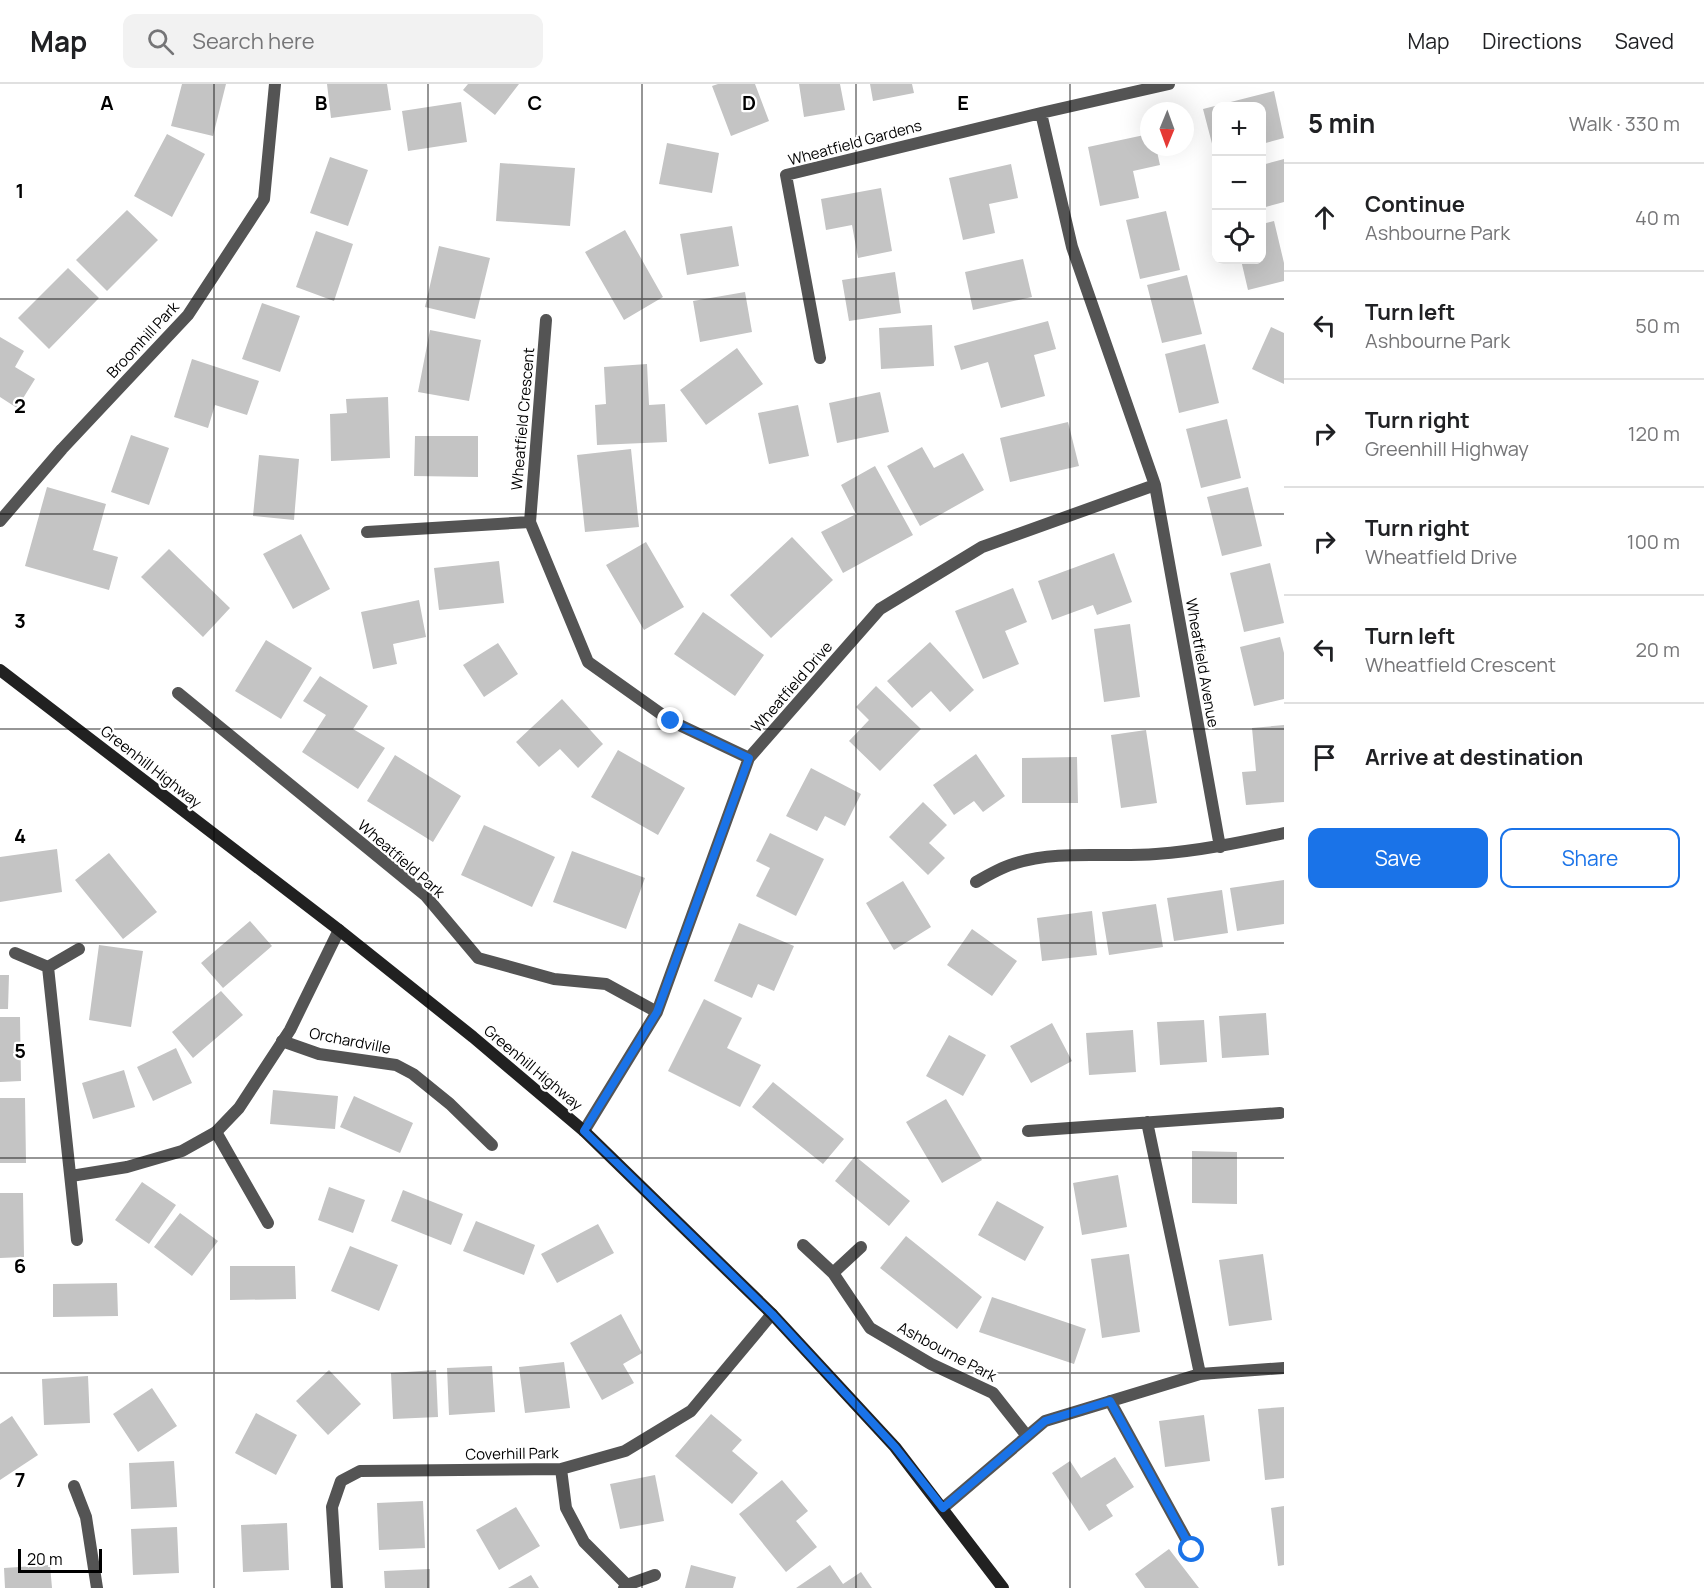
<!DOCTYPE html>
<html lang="en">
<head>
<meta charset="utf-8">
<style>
	:root { --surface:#fff; --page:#f2f2f2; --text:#202124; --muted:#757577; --line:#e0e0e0; --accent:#1a73e8 }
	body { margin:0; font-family:Manrope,sans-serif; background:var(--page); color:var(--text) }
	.controls { position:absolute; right:18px; top:18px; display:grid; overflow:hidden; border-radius:12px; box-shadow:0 6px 24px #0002 }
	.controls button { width:54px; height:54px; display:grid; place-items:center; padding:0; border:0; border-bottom:2px solid var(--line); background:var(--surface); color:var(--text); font:30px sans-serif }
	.compass { position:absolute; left:1140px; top:18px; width:54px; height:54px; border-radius:50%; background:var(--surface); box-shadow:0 6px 24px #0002; rotate:181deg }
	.scale { position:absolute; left:18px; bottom:15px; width:84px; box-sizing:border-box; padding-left:6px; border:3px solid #000; border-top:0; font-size:16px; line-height:21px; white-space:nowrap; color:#000; -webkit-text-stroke:4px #fff; paint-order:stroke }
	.stop { position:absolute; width:18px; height:18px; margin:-14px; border:4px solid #1a73e8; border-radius:50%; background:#fff }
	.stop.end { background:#1a73e8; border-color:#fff; box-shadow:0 2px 6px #0008 }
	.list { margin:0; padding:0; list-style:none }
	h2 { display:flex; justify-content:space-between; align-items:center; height:78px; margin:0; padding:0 24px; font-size:26px }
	h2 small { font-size:20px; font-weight:400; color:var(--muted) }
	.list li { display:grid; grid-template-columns:39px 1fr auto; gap:18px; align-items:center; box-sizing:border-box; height:108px; padding:0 24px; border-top:2px solid var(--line) }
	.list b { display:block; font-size:22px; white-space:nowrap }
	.list p { margin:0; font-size:20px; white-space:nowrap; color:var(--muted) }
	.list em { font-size:20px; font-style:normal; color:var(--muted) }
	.actions { display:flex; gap:12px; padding:18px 24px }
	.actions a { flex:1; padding:14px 0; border:2px solid var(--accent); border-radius:12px; text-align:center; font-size:21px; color:var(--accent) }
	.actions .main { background:var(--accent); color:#fff }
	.icon { flex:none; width:33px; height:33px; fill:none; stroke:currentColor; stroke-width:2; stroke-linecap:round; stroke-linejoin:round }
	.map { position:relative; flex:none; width:1284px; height:1504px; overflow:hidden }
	header { display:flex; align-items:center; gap:36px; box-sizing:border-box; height:84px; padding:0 30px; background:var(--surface); border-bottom:2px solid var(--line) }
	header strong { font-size:28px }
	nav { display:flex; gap:33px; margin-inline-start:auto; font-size:21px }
	.search { width:420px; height:54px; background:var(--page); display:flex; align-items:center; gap:15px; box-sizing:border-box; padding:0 21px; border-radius:12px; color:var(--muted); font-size:22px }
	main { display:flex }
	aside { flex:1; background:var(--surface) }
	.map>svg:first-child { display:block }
	.building { fill:#c4c4c4 }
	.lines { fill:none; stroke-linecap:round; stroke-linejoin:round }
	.service { stroke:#545454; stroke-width:12 }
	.minor { stroke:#545454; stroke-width:12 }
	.secondary { stroke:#212121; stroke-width:12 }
	.route { stroke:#1a73e8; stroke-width:8 }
	.grid { fill:none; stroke:#000; stroke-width:1.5; stroke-opacity:0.55 }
	.labels { text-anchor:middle; stroke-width:4.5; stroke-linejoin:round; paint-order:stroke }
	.street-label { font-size:15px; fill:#000; stroke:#fff }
	.grid-label { font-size:20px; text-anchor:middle; font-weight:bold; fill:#000; stroke:#fff; stroke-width:4.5; stroke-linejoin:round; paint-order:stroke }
</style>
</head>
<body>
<header>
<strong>Map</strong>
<div class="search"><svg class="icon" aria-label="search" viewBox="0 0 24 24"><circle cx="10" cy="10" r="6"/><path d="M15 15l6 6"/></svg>Search here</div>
<nav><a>Map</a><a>Directions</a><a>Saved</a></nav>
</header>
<main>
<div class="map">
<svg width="1284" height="1504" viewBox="0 0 1284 1504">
	<rect width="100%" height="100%" fill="#fff"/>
	<path class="building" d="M182,0h44l-13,52 -42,-10z
		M327,0h60l4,26 -60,8z
		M468,0h51l-24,31 -32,-25z
		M718,0h37l14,37 -38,15 -19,-50z
		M799,0h41l5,26 -41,7z
		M870,0h42l2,9 -41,8z
		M1274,7l10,47 -22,6v-38h-46v53l-13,-50z
		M461,18l6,40 -59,9 -6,-40z
		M167,50l38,20 -33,63 -38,-21z
		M1149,50v13h7l4,18 -27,6 6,27 -39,8 -12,-59z
		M667,59l52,10 -7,40 -53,-9z
		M330,73l38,13 -20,56 -38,-13z
		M1284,75v43l-22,6v-43z
		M500,79l75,5 -5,58 -74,-5z
		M1011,80l7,34 -29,6 6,29 -32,7 -14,-62z
		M881,104l11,63 -34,7 -6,-33 -26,5 -5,-31z
		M127,126l31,30 -51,51 -31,-31z
		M1166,127l14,59 -40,9 -14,-59z
		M1274,137l10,42v18l-36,9 -7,-30h21v-36z
		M732,142l7,40 -52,9 -7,-41z
		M625,146l38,67 -39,23 -39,-68z
		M316,147l37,13 -19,57 -38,-14z
		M439,162l51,12 -15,61 -50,-12z
		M1023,175l9,38 -59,13 -8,-38z
		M68,184l31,30 -50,51 -31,-31z
		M895,188l6,41 -52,8 -7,-41z
		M1187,191l15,59 -40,9 -15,-58z
		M745,208l7,40 -52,10 -7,-41z
		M262,219l38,13 -20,56 -38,-13z
		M1048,237l8,28 -22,6 11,41 -44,12 -13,-46 -27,8 -7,-24z
		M932,241l2,41 -53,3 -2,-41z
		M1271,243l13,6v51l-32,-15z
		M430,246l51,10 -12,61 -51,-9z
		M0,253l24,14 -9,16 20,12 -18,29 -17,-11z
		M1205,260l14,59 -40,10 -14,-59z
		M737,264l26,36 -57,41 -26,-35z
		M192,275l67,22 -12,34 -32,-10 -7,23 -34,-11z
		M647,280l2,41 16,-1 2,38 -70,3 -2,-40 11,-1 -2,-37z
		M880,308l9,40 -52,11 -8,-40z
		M388,313l2,61 -59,3 -1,-47 17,-1 -1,-14z
		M798,321l11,51 -40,8 -11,-51z
		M1227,335l14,59 -40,10 -15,-59z
		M1068,338l11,44 -69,16 -10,-44z
		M131,351l38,13 -20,57 -38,-13z
		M415,352h63v41l-64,-1z
		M922,363l12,21 29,-15 21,37 -64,36 -33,-60z
		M631,365l8,78 -54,5 -8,-77z
		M259,371l40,4 -5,61 -41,-4z
		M875,382l38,69 -70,38 -22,-41 35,-18 -15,-29z
		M47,403l59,17 -13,46 25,7 -9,33 -84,-24z
		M1248,403l14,59 -40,10 -15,-59z
		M301,450l29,55 -37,20 -30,-55z
		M792,453l41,43 -62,58 -41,-43z
		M646,458l38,65 -40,23 -38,-65z
		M169,465l61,59 -27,29 -62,-60z
		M1114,469l18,49 -35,13 -4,-10 -41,15 -14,-39z
		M499,477l5,42 -65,7 -5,-42z
		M1270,479l14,60 -40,9 -14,-59z
		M1013,504l14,34 -22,9 14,33 -36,15 -28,-68z
		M419,516l7,37 -33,7 4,20 -24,5 -12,-57z
		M703,528l61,43 -29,41 -61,-42z
		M1130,540l10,73 -36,5 -10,-73z
		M1280,553l4,16v46l-30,7 -14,-59z
		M266,556l46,28 -31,51 -46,-28z
		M930,558l44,48 -24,22 -19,-21 -19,17 -25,-27z
		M498,559l20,31 -34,23 -21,-32z
		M320,592l48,30 -15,23 32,19 -27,41 -56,-37 24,-37 -23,-14z
		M876,602l45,43 -41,42 -31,-30 20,-21 -13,-13z
		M562,615l41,45 -25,24 -18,-19 -21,18 -23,-25z
		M1284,641v77l-38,3 -4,-33 14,-1 -4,-43z
		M1146,646l11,73 -36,5 -10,-73z
		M618,666l67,38 -27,47 -67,-38z
		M976,670l29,42 -22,16 -9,-11 -20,14 -21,-30z
		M395,671l66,41 -28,46 -66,-41z
		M1077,673l1,46h-56v-45z
		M811,684l50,26 -16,32 -20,-10 -8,15 -31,-15z
		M923,718l24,23 -18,18 16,15 -17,17 -39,-38z
		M484,741l71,32 -23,50 -71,-32z
		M770,749l54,26 -28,57 -40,-20 14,-28 -14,-7z
		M57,765l5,43 -62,10v-45z
		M572,767l73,27 -19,51 -73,-27z
		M109,769l48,59 -34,27 -48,-59z
		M1284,796v44l-47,7 -7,-43z
		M903,797l28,46 -37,23 -28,-47z
		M1222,806l6,43 -54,8 -7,-43z
		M1156,820l7,43 -54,8 -7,-43z
		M1092,827l5,44 -55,6 -5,-43z
		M250,837l22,25 -49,42 -22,-25z
		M739,839l55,23 -20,45 -16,-7 -6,14 -38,-17z
		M972,845l45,32 -25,35 -45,-31z
		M99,861l44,6 -12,76 -42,-7z
		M0,891h9l-1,34h-8z
		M221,907l22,24 -50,43 -21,-26z
		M704,915l38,19 -15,30 34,17 -21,42 -72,-36z
		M1266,929l3,42 -47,3 -3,-42z
		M0,933h20l1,64 -21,1z
		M1204,936l3,42 -47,3 -3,-43z
		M1052,939l20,38 -41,22 -21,-37z
		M1133,946l3,42 -47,3 -3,-42z
		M949,951l37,20 -23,41 -37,-20z
		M176,964l16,35 -39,18 -16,-34z
		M124,986l11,37 -42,12 -11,-36z
		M773,998l71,57 -21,25 -71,-57z
		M273,1006l65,6 -3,33 -65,-5z
		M354,1012l59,27 -13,30 -60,-26z
		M0,1014h25l1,65h-26z
		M946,1015l36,61 -40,23 -36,-61z
		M1192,1067l45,1v52l-45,-1z
		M855,1072l55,45 -21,25 -54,-45z
		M1118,1091l9,52 -45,8 -9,-52z
		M142,1098l34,23 -27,39 -34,-24z
		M329,1103l36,13 -12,33 -35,-13z
		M403,1106l60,24 -12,31 -60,-24z
		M0,1109h23l1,64 -24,1z
		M997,1117l47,26 -19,34 -47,-26z
		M180,1129l38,28 -26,35 -38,-29z
		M476,1137l59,24 -11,30 -61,-24z
		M598,1140l16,29 -57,30 -16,-29z
		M906,1152l76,61 -25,32 -77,-61z
		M350,1162l48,19 -19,46 -48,-20z
		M1129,1170l11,78 -38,6 -11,-79z
		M1263,1170l9,66 -43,6 -10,-66z
		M230,1182h65l1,33 -66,1z
		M117,1199l1,33 -65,1v-33z
		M992,1213l94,32 -12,35 -95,-32z
		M621,1230l21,39 -19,11 11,19 -32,17 -32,-57z
		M564,1278l6,46 -45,5 -6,-46z
		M492,1282l3,46 -46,3 -2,-47z
		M329,1286l32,34 -33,31 -32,-34z
		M436,1286l2,47 -45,2 -2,-46z
		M88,1292l2,47 -46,2 -2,-46z
		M152,1304l25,38 -39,26 -25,-38z
		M1284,1323v71l-19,2 -7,-71z
		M256,1329l41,22 -21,40 -41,-22z
		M711,1330l31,26 -10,11 26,22 -26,31 -57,-48z
		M1204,1331l6,46 -45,6 -6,-46z
		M12,1332l26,39 -38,25v-56z
		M1115,1373l19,30 -28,18 7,11 -24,15 -37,-58 18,-12 11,17z
		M174,1377l3,46 -46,2 -2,-46z
		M655,1391l9,46 -44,8 -10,-45z
		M782,1396l26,31 -12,10 21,26 -31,25 -47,-58z
		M423,1417l2,47 -46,2 -2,-47z
		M1284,1422v59l-6,1 -7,-58z
		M516,1423l24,39 -41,24 -23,-40z
		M287,1439l2,47 -46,2 -2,-47z
		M177,1443l2,46 -46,2 -2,-46z
		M1169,1465l30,39h-54l-10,-14z
		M50,1481l2,23h-47l-1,-20z
		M691,1481l45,12 -3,11h-48z
		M830,1481l13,19 18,-12 11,16h-76z
		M430,1485v19h-45l-1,-17z
		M531,1491l8,13h-31z"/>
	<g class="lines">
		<path class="service" d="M282,957l37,13 77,11 17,9 37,30 42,41
			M216,1048l52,91"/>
		<path class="minor" d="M1041,29l31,134 83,238 65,362
			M546,236l-16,202 58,140 83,59 78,37
			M820,274l-34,-183 255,-62 128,-29
			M0,437l62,-72 126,-134 76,-116 11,-115
			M367,448l163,-10
			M178,609l247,202 53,63 76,21 52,5 51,28
			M976,798c12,-7 24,-14 37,-18 45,-15 96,-6 143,-10 43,-3 86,-12 128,-21
			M15,869l33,14 31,-18
			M48,883l29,273
			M1147,1038l53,252 84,-6
			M584,1047l73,-119 92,-254 131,-149 102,-62 173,-62
			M1028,1047l252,-18
			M71,1092l56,-9 55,-16 34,-19 23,-24 51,-78 49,-100
			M803,1161l30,28 37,55 61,36 62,29 34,43
			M833,1189l28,-26
			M1110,1317l82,149
			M561,1385l5,39 18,34 43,43
			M74,1402l12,31 11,71
			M943,1424l102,-87 155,-47
			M337,1504l-5,-81 9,-26 19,-10 201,-2 64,-18 66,-40 81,-97
			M624,1504l3,-3 28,-10"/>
		<path class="secondary" d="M0,586l339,260 134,107 111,94 188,183 123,133 108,141"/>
	</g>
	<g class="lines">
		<path class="route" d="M671,637l78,37 -92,254 -73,119 188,183 123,133 48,61 102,-87 65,-20 82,149"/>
	</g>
	<path class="grid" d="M214,0v1504M428,0v1504M642,0v1504M856,0v1504M1070,0v1504M0,215h1284M0,430h1284M0,645h1284M0,859h1284M0,1074h1284M0,1289h1284"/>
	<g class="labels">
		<g class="street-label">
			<text transform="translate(855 59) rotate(-15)" y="5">Wheatfield Gardens</text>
			<text transform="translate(143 256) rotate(-47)" y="5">Broomhill Park</text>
			<text transform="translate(523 335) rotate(-85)" y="5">Wheatfield Crescent</text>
			<text transform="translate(1202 579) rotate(80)" y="5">Wheatfield Avenue</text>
			<text transform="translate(792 603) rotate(-49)" y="5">Wheatfield Drive</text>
			<text transform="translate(151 683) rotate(38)" y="5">Greenhill Highway</text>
			<text transform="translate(401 775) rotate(41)" y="5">Wheatfield Park</text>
			<text transform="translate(350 957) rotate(11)" y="5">Orchardville</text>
			<text transform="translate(533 984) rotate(40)" y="5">Greenhill Highway</text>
			<text transform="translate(947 1268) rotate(28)" y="5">Ashbourne Park</text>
			<text transform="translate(512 1370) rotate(-1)" y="5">Coverhill Park</text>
		</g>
	</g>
	<g class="grid-label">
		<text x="107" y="26">A</text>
		<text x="321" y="26">B</text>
		<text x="535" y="26">C</text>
		<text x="749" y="26">D</text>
		<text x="963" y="26">E</text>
		<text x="20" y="114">1</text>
		<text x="20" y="329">2</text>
		<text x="20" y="544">3</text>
		<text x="20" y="759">4</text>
		<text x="20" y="974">5</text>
		<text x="20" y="1189">6</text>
		<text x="20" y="1403">7</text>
	</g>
</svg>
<div class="controls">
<button>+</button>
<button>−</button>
<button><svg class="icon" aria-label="locate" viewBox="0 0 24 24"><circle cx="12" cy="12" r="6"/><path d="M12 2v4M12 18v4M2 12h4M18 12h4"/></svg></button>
</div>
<svg class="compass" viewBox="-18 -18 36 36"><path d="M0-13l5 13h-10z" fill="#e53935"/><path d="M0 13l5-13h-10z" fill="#757577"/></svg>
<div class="scale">20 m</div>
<div class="stop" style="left:1192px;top:1466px"></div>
<div class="stop end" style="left:671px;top:637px"></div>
</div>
<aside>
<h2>5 min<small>Walk · 330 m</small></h2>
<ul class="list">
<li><svg class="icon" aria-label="ahead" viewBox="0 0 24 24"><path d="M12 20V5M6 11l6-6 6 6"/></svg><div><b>Continue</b><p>Ashbourne Park</p></div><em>40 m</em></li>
<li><svg class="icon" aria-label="left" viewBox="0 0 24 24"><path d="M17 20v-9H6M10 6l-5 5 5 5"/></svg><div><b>Turn left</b><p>Ashbourne Park</p></div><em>50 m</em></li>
<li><svg class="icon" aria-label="right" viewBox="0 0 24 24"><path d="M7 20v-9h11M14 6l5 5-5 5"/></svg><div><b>Turn right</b><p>Greenhill Highway</p></div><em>120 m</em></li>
<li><svg class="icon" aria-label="right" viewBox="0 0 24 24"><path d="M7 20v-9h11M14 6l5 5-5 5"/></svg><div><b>Turn right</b><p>Wheatfield Drive</p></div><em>100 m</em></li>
<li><svg class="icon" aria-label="left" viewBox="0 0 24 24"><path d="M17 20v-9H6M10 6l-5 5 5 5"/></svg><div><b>Turn left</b><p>Wheatfield Crescent</p></div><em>20 m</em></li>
<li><svg class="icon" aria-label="arrive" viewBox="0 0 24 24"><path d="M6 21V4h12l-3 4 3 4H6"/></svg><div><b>Arrive at destination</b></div></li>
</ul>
<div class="actions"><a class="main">Save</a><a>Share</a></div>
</aside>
</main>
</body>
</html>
